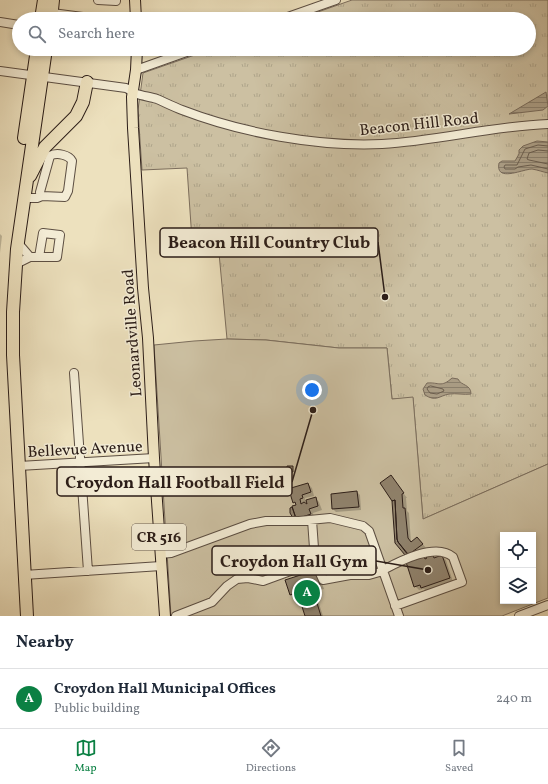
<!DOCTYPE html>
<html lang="en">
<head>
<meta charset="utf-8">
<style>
	:root { --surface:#fff; --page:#f6f6f7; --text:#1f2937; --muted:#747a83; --line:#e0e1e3; --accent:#0b8043 }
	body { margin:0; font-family:Vollkorn,serif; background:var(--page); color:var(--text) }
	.controls { position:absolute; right:12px; bottom:12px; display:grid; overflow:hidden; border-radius:0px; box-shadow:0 2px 6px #0003 }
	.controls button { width:36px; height:36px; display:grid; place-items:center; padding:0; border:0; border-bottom:1px solid var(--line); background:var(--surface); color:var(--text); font:20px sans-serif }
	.you { position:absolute; left:312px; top:390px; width:14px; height:14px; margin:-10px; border:3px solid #fff; border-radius:50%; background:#1a73e8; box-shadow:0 0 0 6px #1a73e833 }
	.badge { display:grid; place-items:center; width:26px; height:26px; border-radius:50%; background:var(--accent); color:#fff; font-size:13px; font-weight:700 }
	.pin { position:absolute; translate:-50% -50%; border:2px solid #fff; box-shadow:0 1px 4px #0006 }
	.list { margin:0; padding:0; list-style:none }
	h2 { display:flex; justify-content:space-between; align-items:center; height:52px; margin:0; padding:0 16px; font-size:17px }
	h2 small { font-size:13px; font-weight:400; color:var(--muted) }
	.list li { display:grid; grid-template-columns:26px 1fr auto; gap:12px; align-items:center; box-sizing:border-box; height:60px; padding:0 16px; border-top:1px solid var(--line) }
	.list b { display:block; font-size:15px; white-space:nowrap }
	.list p { margin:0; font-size:13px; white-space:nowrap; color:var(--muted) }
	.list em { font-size:13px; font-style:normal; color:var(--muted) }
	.icon { flex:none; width:22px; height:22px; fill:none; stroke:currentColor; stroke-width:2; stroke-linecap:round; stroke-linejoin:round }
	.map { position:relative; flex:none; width:548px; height:616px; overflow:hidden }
	.search { position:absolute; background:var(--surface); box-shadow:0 2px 6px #0003; left:12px; right:12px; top:12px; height:44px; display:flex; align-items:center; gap:10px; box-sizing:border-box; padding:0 14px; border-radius:22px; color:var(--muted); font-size:15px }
	.sheet { height:112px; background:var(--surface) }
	nav { display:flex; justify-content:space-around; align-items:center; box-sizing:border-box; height:56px; border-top:1px solid var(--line); background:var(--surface); font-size:11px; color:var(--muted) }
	nav a { display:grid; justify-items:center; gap:2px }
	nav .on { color:var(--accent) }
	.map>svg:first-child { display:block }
	.grass { fill:url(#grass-tufts); stroke:#7c6e5d }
	.green { fill:#ccc0a2; stroke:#7c6e5d; fill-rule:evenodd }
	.water { fill:url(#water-rules); stroke:#786a5a }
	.shadow { fill:#0003; fill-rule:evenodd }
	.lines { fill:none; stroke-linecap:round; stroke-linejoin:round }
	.shore { stroke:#6b5e4f; stroke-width:1 }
	.building { fill:#90836e; stroke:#2b1d18 }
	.minor-casing { stroke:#5c4e42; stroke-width:10 }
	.major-casing { stroke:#2b1d18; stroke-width:12 }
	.highway-casing { stroke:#2b1d18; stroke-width:14 }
	.minor { stroke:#f3ecd5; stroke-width:8 }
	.major { stroke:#ede1be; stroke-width:10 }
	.highway { stroke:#ede1be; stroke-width:12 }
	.labels { text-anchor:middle; stroke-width:3; stroke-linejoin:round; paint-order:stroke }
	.shield { fill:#f3ecd5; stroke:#675b51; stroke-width:1 }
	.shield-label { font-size:15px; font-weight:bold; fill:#2b1d18 }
	.street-label { font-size:16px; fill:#2b1d18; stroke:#f3ecd5 }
	.leader { fill:none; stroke:#2b1d18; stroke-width:1.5 }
	.callout-dot { fill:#2b1d18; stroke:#f3ecd5; stroke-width:1.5 }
	.callout { fill:#f3ecd5; stroke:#2b1d18; stroke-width:1.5 }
	.callout-label { font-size:17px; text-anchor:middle; font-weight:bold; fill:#2b1d18 }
</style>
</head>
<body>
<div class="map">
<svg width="548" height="616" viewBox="0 0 548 616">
	<defs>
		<pattern id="grass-tufts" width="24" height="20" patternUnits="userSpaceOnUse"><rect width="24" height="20" fill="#ccc0a2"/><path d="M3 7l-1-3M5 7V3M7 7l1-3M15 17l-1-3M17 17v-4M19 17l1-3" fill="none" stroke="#afa58b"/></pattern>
		<pattern id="water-rules" width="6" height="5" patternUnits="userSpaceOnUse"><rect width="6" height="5" fill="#ab9e86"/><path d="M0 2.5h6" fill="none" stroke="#8b806d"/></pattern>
	</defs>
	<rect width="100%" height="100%" fill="#ede1be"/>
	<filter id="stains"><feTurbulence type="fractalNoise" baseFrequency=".005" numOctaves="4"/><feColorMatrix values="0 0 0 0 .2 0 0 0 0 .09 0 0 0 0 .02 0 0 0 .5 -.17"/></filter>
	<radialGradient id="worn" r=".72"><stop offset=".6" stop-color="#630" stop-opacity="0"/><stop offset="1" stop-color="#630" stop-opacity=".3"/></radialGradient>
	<path class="grass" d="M352,0h196v464l-125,55 -10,-121 -21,1 -5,-51h-48l-73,-8 -39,-1 -8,-86 -26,1 -6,-86 -45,2 -4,-60 5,-37 69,-24h317v-30h-231z"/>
	<path class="green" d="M227,339l39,1 73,8h48l5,51 21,-2 10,122 125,-55v134l-46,18h-331l-17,-271 40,-4zM503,535h30v66h-30z"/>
	<path class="water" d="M546,92l2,14 -5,4 -34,4z
		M537,141l11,1v31c-5,-1 -10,-3 -16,-4 -9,0 -37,14 -33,-6l3,-2h13l4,-7v-4l4,-4z
		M452,378l6,1c3,7 13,5 13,15 -7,1 -15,-1 -22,0 -10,2 -13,8 -24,1l-2,-6 4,-6c12,-1 14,5 25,-5z"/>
	<path class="shadow" d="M0,234l2,2 -2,17z
		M289,475h3l1,3 -3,1z
		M391,476l16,22h-1l1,13 2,2 2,30 10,-1 5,6 -13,10 11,-1 5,5 3,-6 3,3 7,-3 4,4 7,22 -27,9 -2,-2 -5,1 -4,-4 -3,-25z
		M308,484l4,4 2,8 -9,2 1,3 9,-3 4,4 3,8 -9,3 1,5h-18l-5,-9 6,-4 -3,-3zM308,501l1,5 -5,-3z
		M357,492l3,3 1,15 -25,2 -3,-3 -1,-15z
		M319,575l5,14 -9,2 8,25h-17l-6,-20 -6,2 -4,-4z"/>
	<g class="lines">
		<path class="shore" d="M548,146l-10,-1 -13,4 -8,16h-12l-1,2 1,2h10l3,-2 13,-2 17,4
			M548,151l-10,-1 -9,3 -2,6 2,1 19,4
			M431,386l12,3 1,2 -7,3 -7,-1 -3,-4 1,-2z"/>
	</g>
	<path class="building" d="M287,466h6v6h-6z
		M391,475l13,18 -2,1 1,14h2l3,30 3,4 6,-5 6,7 -15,11 -10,-13 -1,-3 -2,-39 -3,1 -12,-18z
		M308,483l3,9 -9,3 1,3 -3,1 1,5 3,-2 3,2 -1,-4 10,-3 2,9 -9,3 2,5 -15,5 -4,-13 4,-1 -1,-3 -2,1 -4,-13 2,-2z
		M357,491l2,16 -27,2 -1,-15z
		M395,500l2,39 1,3 15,18 -3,1 -15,-18 -3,-42z
		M292,507l4,11h-3l-3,-5v-5z
		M433,555l1,3 8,-3 8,23 -29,10 -1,-3 -6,2 -8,-25 18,-6 1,3 2,-1 -1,-1z
		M316,570l4,15 -8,2 9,29h-16l-7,-22 5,-2 -1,-2 -12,5 -5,-15z"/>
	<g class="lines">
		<g class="minor-casing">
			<path id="minor" d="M98,0l18,1v-1
				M52,13l46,6
				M282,19l54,-19
				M0,22l19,3
				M136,70l59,-21
				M0,71l126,17c4,2 7,4 11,6 6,2 14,3 20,5 9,4 17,8 25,11 60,23 136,37 200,34 56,-3 110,-18 166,-20
				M24,198h13l5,-2 23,1 3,-6 4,-30c-3,-6 -15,-9 -22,-5l-10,36
				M30,257h27l3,-22 -17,-2 -4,24
				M16,264l14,-7 -12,-14
				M74,373l14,198
				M19,466l135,-8
				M160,554l11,-1 79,-29 16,-3h33l31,-3 33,8 6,5 30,85
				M315,562l8,18 27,-5h19l14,-4
				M383,570c17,-9 53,-28 70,-13l9,25 -67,24
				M24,575l137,-9
				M176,616l36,-14 15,-16 10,-7 11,-1 15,3 52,-19 -3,-42
				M519,616l29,-11"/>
		</g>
		<g class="major-casing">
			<path id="major" d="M135,0l1,19
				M137,49l-1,21 -4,27 1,31 10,160 5,50 6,120 11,158"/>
		</g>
		<g class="highway-casing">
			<path id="highway" d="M41,19l3,-19
				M51,19l2,-19
				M24,138l13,-89
				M30,176l15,-29 31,-31 7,-14 4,-20
				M27,616l-14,-261v-43l4,-63 29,-200"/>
		</g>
		<use href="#minor" class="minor"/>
		<use href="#major" class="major"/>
		<use href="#highway" class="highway"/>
	</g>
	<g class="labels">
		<rect class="shield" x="132" y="524" width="54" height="26" rx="3"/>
		<g class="shield-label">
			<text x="159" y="542">CR 516</text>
		</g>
		<g class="street-label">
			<text transform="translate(419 123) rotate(-6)" y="6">Beacon Hill Road</text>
			<text transform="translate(131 333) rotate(-94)" y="6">Leonardville Road</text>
			<text transform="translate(85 448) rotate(-3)" y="6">Bellevue Avenue</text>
		</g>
	</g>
	<path class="leader" d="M385 297L378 242M313 410L292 482M428 570L376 561"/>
	<g class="callout-dot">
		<circle cx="385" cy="297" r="4"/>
		<circle cx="313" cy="410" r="4"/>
		<circle cx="428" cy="570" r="4"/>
	</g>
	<g class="callout">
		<rect x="160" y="228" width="218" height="29" rx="4"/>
		<rect x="57" y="467" width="235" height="29" rx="4"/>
		<rect x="212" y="546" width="164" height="29" rx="4"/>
	</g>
	<g class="callout-label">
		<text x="269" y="248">Beacon Hill Country Club</text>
		<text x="175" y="488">Croydon Hall Football Field</text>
		<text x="294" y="567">Croydon Hall Gym</text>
	</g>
	<rect width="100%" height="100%" filter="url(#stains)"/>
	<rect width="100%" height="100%" fill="url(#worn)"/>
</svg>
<div class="controls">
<button><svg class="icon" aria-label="locate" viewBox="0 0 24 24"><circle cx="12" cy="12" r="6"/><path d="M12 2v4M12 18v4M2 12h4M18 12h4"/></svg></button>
<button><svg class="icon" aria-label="layers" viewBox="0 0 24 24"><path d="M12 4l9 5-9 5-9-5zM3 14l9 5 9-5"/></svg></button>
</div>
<div class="you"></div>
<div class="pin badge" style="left:307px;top:593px">A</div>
<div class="search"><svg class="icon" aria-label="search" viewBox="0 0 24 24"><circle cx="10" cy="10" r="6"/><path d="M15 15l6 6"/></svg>Search here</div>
</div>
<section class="sheet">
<h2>Nearby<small></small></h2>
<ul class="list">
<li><span class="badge">A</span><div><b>Croydon Hall Municipal Offices</b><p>Public building</p></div><em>240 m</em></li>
</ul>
</section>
<nav>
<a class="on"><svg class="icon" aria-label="map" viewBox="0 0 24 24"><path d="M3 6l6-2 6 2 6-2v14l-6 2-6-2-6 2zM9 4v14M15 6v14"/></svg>Map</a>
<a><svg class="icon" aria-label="directions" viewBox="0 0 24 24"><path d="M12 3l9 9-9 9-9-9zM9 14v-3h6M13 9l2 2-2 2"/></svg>Directions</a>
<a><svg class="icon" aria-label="saved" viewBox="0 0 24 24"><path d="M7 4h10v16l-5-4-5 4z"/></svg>Saved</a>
</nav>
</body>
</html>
